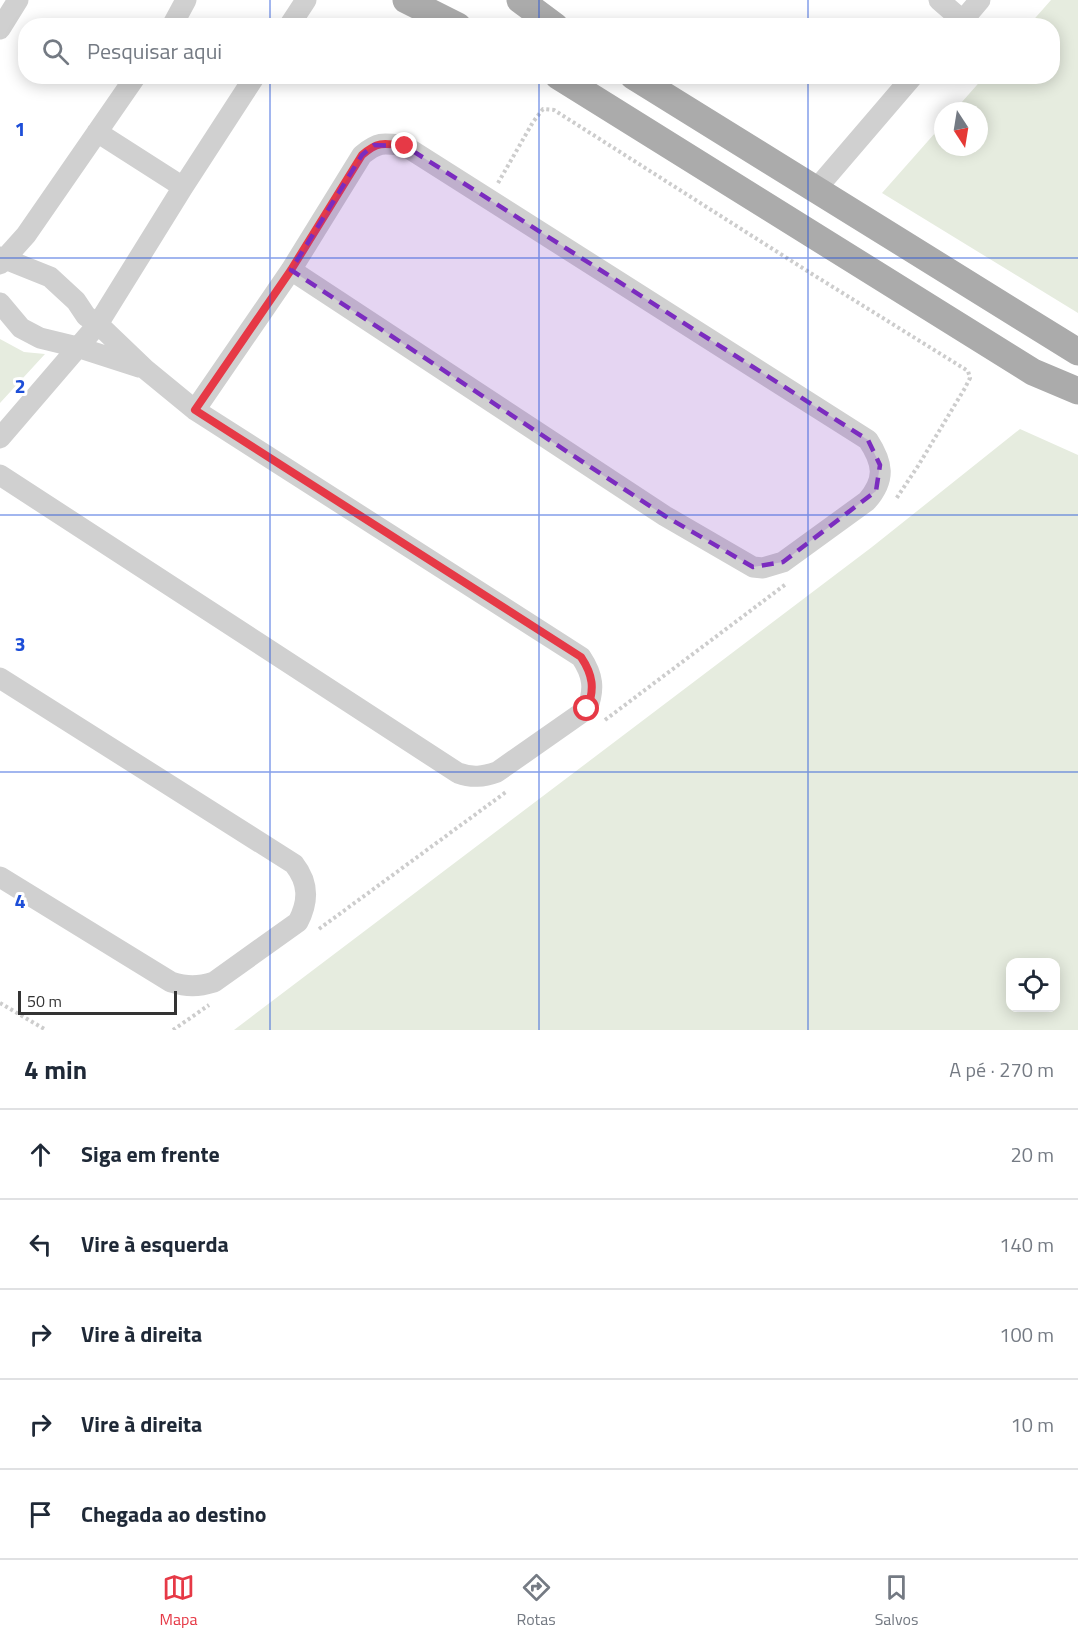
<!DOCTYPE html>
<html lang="pt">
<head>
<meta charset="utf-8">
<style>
	:root { --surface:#fff; --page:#f6f6f7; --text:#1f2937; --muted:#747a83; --line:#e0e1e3; --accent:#e63946 }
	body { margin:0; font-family:"Titillium Web",sans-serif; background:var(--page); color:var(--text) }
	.controls { position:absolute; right:18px; bottom:18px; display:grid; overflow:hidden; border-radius:12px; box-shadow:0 3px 15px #0003 }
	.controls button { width:54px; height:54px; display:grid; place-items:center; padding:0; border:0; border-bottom:2px solid var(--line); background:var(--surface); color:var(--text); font:30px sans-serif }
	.compass { position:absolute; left:934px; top:102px; width:54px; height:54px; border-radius:50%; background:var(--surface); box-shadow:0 3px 15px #0003; rotate:168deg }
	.scale { position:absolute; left:18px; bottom:15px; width:159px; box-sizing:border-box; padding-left:6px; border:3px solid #333; border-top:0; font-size:16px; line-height:21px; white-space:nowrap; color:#333; -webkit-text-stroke:4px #fff; paint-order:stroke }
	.stop { position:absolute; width:18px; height:18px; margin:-14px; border:4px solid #e63946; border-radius:50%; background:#fff }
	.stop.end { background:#e63946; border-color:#fff; box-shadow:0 2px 6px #0008 }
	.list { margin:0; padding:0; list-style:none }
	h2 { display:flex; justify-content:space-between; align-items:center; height:78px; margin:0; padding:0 24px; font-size:26px }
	h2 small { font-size:20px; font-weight:400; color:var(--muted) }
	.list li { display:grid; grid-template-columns:39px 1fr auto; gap:18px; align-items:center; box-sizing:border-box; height:90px; padding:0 24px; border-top:2px solid var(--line) }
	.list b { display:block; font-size:22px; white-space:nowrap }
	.list em { font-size:20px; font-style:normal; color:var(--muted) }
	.icon { flex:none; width:33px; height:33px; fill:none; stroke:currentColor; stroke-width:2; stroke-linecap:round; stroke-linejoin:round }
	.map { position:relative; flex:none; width:1078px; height:1030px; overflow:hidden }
	.search { position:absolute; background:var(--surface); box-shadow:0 3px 15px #0003; left:18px; right:18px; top:18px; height:66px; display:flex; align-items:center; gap:15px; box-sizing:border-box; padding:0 21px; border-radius:24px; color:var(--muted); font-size:22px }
	.sheet { height:528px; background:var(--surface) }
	nav { display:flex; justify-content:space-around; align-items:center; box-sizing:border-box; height:84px; border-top:2px solid var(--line); background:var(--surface); font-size:16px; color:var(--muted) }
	nav a { display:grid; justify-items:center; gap:3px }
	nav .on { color:var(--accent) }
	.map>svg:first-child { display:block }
	.green { fill:#e6ecdf; fill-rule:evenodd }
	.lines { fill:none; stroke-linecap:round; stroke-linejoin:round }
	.path { stroke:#cdcdcd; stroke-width:4; stroke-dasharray:3 3; stroke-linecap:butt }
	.minor { stroke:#d0d0d0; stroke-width:21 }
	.major { stroke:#ababab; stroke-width:27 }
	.route { stroke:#e63946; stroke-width:8 }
	.marked { fill:#7b2cbf; fill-opacity:0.2; stroke:#7b2cbf; stroke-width:4.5; stroke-dasharray:12 8; stroke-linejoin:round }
	.grid { fill:none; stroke:#1d4ed8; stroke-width:1.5; stroke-opacity:0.55 }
	.grid-label { font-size:20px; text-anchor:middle; font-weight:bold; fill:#1d4ed8; stroke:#fff; stroke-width:6; stroke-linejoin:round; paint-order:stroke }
</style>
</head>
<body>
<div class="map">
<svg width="1078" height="1030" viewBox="0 0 1078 1030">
	<rect width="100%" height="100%" fill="#fff"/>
	<path class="green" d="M1051,0h27v313l-196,-120 61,-69v23h36v-36h-25l30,-34 68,-1v-50l-23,-1z
		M0,339l24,13 21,2 -45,49z
		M1020,429l58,26v575h-844l638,-483zM1010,963h46v45h-46z"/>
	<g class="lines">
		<path class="path" d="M498,183l35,-61 10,-13 11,1 258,164 156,97 2,7 -5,10 -47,78 -22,33
			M605,720l181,-136
			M319,929l187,-137
			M0,1003l46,27
			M173,1030l36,-25"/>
		<path class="minor" d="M939,0l23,20
			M172,26l14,-26
			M289,26l17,-26
			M958,26l22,-26
			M0,29l18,-29
			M97,132l86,55
			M817,188l96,-112
			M0,257l50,20 26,24 10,15 12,8 47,45 50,41 386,247c12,18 14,32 6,52l-90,63c-14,5 -25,6 -39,1l-458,-298
			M0,264l26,-29 110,-159
			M0,303l21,25 19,10 37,9 62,20
			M195,410l96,-140 71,-115c17,-14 22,-12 43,-9l463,294c15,23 18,39 -1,61l-84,61 -20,6 -10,-1 -88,-51 -374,-246
			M0,438l98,-114 85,-137 72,-111
			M0,678l294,186c15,19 15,37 4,58l-84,60c-16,5 -27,5 -43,0l-171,-105"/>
		<path class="major" d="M406,0l52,26
			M520,0l35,26
			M558,76l475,296 45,19
			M633,76l445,276"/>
	</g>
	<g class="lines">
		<path class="route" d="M405,146c-21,-3 -27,-5 -43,9l-71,115 -96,140 386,247c12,18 14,32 6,52"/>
	</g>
	<path class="marked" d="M374,145l31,1 463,294 12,25 -4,26 -93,71 -30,5 -88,-51 -374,-246 71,-115z"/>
	<path class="grid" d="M270,0v26M539,0v26M808,0v26M270,76v954M539,76v954M808,76v954M0,258h1078M0,515h1078M0,772h1078"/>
	<g class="grid-label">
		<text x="20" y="136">1</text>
		<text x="20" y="393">2</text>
		<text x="20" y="651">3</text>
		<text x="20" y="908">4</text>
	</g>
</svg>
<div class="controls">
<button><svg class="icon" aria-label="locate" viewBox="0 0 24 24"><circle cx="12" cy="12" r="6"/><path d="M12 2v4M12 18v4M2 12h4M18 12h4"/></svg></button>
</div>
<svg class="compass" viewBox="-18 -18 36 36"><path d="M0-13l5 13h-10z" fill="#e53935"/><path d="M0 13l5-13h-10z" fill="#747a83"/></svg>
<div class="scale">50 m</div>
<div class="stop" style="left:587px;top:709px"></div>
<div class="stop end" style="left:405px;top:146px"></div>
<div class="search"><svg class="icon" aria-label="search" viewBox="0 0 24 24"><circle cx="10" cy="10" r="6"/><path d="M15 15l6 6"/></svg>Pesquisar aqui</div>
</div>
<section class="sheet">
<h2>4 min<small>A pé · 270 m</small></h2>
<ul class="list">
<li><svg class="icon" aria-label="ahead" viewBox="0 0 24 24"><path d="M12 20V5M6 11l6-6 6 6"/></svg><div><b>Siga em frente</b></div><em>20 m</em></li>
<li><svg class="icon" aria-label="left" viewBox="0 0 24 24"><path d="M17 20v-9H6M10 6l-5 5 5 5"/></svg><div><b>Vire à esquerda</b></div><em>140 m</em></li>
<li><svg class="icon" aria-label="right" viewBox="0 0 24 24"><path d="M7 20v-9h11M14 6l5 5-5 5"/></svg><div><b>Vire à direita</b></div><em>100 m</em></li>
<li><svg class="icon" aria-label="right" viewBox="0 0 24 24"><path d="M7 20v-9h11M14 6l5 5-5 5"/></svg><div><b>Vire à direita</b></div><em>10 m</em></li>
<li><svg class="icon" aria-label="arrive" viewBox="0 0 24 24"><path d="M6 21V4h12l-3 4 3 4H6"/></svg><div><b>Chegada ao destino</b></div></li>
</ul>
</section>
<nav>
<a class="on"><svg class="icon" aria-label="map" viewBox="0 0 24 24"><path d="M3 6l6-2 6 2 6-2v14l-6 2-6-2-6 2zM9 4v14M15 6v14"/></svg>Mapa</a>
<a><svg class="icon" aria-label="directions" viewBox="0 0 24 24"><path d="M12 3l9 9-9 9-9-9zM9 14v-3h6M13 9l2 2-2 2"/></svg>Rotas</a>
<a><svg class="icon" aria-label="saved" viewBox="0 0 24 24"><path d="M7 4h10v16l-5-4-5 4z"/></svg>Salvos</a>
</nav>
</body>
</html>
